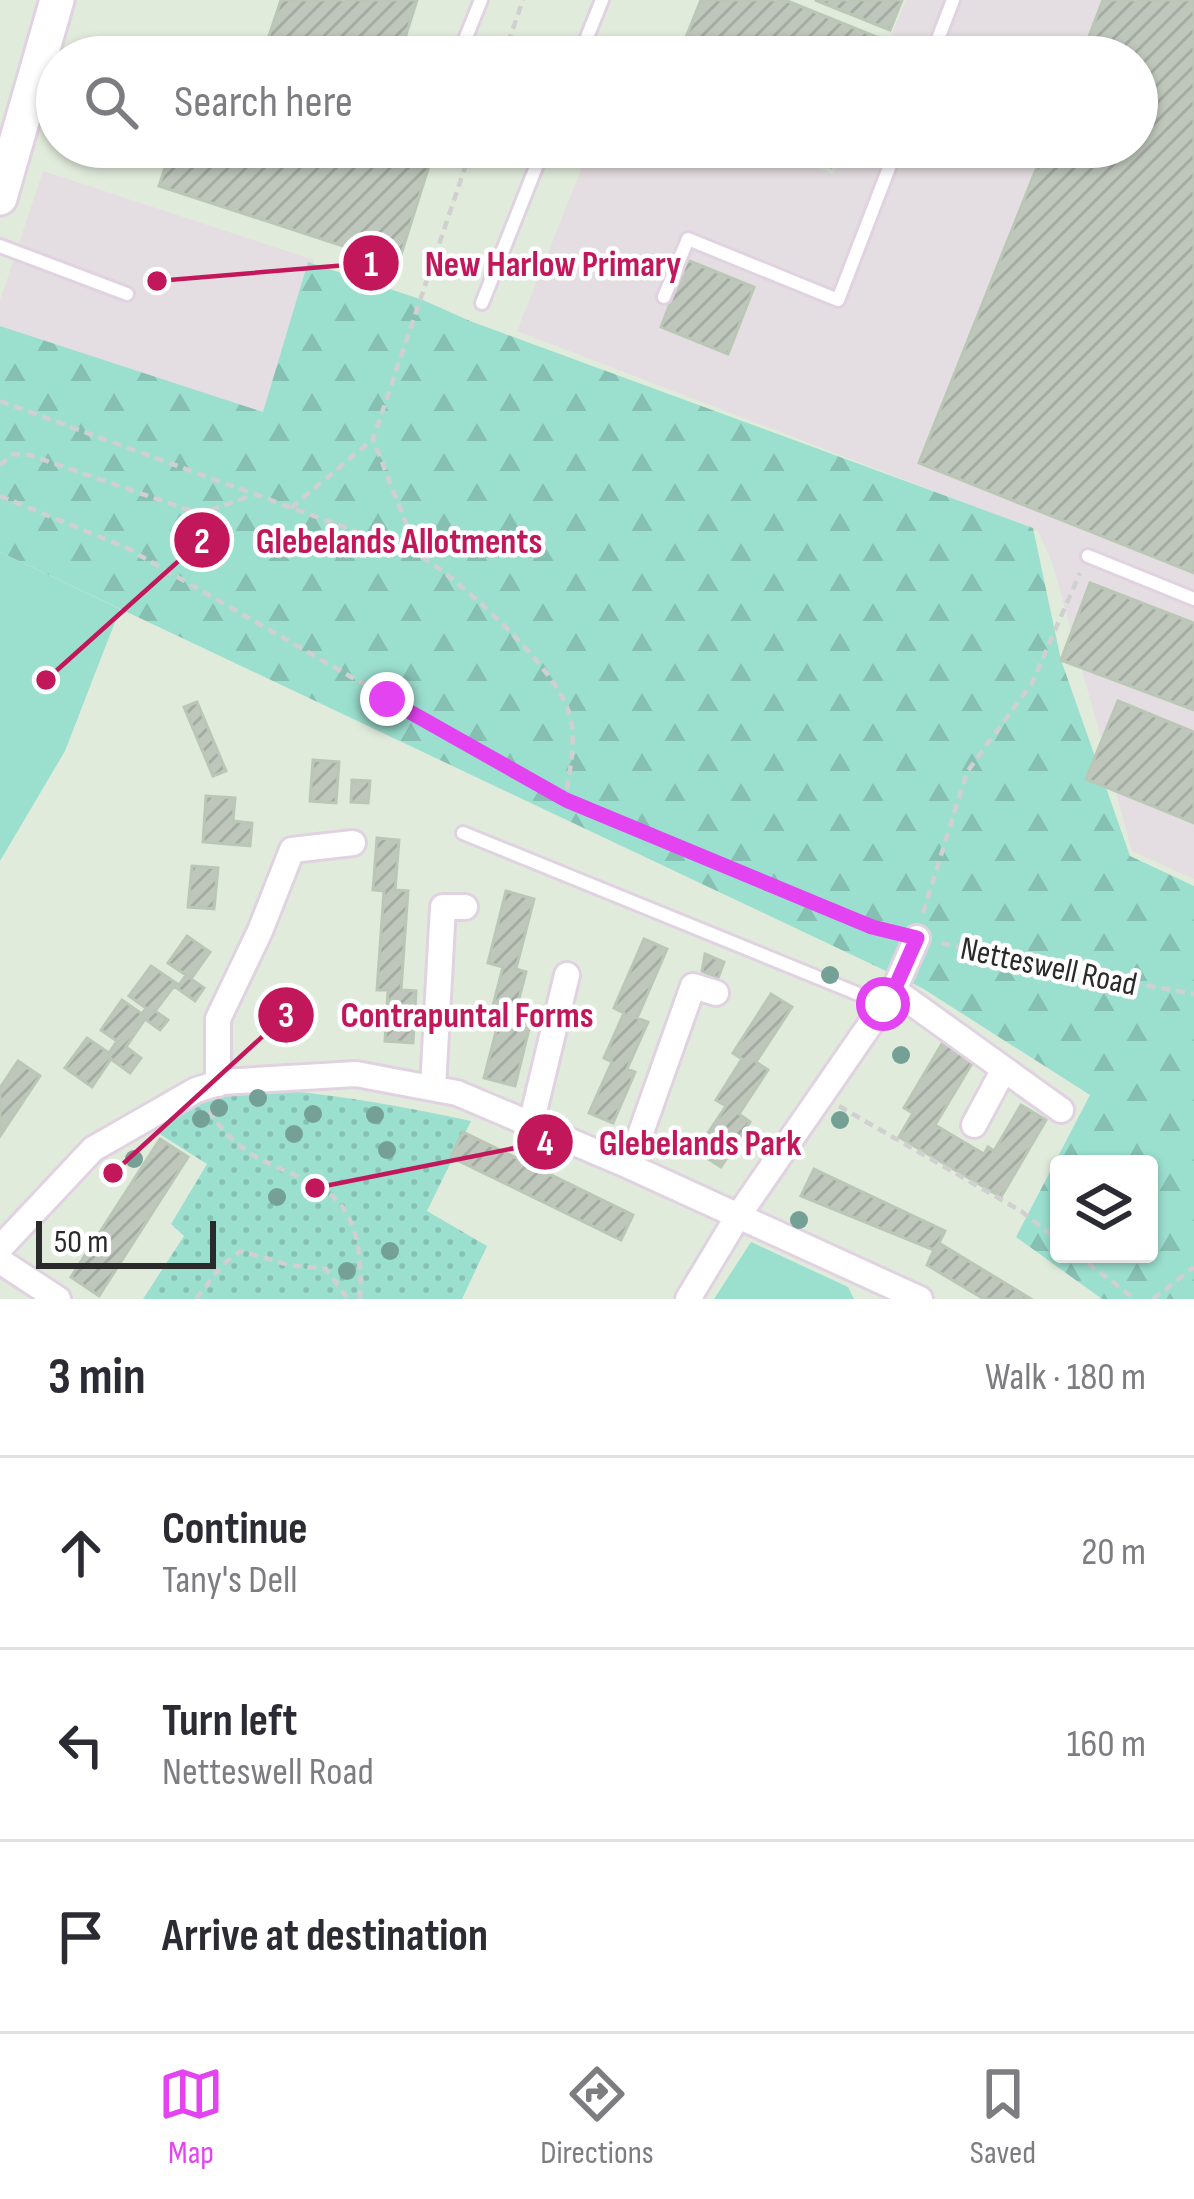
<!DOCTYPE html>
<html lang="en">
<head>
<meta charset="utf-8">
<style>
	:root { --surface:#fff; --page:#f7f7f7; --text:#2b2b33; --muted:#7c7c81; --line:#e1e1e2; --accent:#e343f1 }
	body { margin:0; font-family:"Sofia Sans Condensed",sans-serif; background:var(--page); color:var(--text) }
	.controls { position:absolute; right:36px; bottom:36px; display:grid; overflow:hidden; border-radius:12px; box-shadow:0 3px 9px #0004 }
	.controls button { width:108px; height:108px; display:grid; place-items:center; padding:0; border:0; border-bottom:3px solid var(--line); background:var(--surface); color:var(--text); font:60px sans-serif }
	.scale { position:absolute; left:36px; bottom:30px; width:180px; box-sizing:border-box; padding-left:12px; border:6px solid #2a2a2a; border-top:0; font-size:33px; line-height:42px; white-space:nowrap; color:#2a2a2a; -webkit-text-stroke:9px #fff; paint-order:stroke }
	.stop { position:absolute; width:36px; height:36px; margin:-27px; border:9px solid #e343f1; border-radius:50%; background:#fff }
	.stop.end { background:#e343f1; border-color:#fff; box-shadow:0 3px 12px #0008 }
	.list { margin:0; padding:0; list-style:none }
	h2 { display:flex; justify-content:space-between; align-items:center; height:156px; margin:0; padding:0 48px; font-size:51px }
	h2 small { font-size:39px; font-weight:400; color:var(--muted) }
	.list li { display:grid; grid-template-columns:78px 1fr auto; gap:36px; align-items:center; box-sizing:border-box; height:192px; padding:0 48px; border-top:3px solid var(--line) }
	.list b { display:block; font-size:45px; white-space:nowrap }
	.list p { margin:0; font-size:39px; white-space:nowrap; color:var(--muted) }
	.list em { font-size:39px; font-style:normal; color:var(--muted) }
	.icon { flex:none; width:66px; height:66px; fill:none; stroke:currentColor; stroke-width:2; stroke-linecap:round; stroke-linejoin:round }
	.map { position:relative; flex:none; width:1194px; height:1299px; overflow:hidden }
	.search { position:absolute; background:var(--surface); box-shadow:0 3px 9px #0004; left:36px; right:36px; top:36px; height:132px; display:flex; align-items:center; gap:30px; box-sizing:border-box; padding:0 42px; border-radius:66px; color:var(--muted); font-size:45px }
	.sheet { height:732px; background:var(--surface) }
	nav { display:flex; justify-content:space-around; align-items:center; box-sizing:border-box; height:168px; border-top:3px solid var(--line); background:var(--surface); font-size:33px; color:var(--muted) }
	nav a { display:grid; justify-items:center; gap:6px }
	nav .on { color:var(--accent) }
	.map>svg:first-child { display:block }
	.industrial { fill:#e4dde1 }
	.grass { fill:#9bdfcf }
	.forest { fill:url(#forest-firs); fill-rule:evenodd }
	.park { fill:url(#park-dots) }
	.building { fill:url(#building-hatch); stroke:#bac7b6; stroke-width:3 }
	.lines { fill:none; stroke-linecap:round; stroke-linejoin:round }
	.lane-casing { stroke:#e1d2e2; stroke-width:18 }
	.street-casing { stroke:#e1d2e2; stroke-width:30 }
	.secondary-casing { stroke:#e1d2e2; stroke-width:39 }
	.path { stroke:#d0d0d0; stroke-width:4.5; stroke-dasharray:9 6; stroke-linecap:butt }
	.lane { stroke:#fff; stroke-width:12 }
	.street { stroke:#fff; stroke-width:24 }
	.secondary { stroke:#fff; stroke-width:33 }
	.tree { fill:#75a096 }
	.route { stroke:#e343f1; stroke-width:15 }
	.labels { text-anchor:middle; stroke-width:9; stroke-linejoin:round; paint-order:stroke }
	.street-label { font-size:33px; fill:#2a2a2a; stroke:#fff }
	.leader { fill:none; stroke:#c2185b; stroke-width:4.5 }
	.callout-dot { fill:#c2185b; stroke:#fff; stroke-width:4.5 }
	.mark-label { font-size:36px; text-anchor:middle; font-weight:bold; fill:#fff }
	.callout-label { font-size:36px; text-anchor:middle; font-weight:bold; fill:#c2185b; stroke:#fff; stroke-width:9; stroke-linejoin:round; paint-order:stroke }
</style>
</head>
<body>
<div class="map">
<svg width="1194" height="1299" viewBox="0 0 1194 1299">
	<defs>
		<pattern id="forest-firs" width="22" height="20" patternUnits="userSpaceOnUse" patternTransform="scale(3)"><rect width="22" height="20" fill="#9bdfcf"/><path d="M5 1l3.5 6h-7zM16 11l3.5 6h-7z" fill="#86c0b2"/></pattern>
		<pattern id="park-dots" width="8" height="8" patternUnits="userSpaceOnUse" patternTransform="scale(3)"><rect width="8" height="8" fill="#9bdfcf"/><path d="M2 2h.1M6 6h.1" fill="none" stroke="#86c0b2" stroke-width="1.8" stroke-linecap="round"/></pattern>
		<pattern id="building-hatch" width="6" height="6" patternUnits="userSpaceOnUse" patternTransform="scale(3)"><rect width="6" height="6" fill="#bfc7bc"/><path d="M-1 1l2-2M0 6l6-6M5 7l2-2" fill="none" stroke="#a4aba2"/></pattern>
	</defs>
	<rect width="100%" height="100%" fill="#e1ebdc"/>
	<path class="industrial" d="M906,0h288v879l-62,-28 -79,-286 -15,-34 -521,-200 73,-184h168l75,27 12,-27h292v-90h-255z
		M43,171l271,89 -50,153 -264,-87v-25z"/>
	<path class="grass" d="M0,552l120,57 -55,142 -65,110z
		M751,1242l97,45 6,12h-140z"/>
	<path class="forest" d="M308,262l115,38 47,21 563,207 28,132 69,196 64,30v413h-92l-86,-62 74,-142 -168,-107 -922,-436v-226l263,86zM1059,1164h90v90h-90z"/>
	<path class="park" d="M227,1088c83,1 163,16 244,33l-44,90 60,35 -25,53h-319l41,-63 -13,-12 36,-60 -52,-33z"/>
	<path class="building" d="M281,0h136l-13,41 37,12 -1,4h-178z
		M701,0h84l97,39 -7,18h-197z
		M815,0h87l-12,30z
		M1103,0h91v573l-275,-110 126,-316h92v-90h-56z
		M172,147h263l-37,117 -239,-78z
		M782,147h57l-8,20z
		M687,260l67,27 -26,67 -67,-27z
		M1090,583l104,40v87l-133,-50z
		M1118,701l76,31v91l-108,-44z
		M197,702l29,69 -13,5 -29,-69z
		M313,760l26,2 -3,41 -26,-2z
		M352,780l18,1 -2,22 -17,-1z
		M206,796l29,2 -2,23 19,2 -2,23 -47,-4z
		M377,838l22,2 -4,50 13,1 -7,99 15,1 -3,52 -28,-2 3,-51h-11l7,-99 -11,-1z
		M192,866l26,2 -4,41 -26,-2z
		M506,891l28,8 -18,70 10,3 -13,49 17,4 -15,61 -31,-8 15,-58 -9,-3 13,-50 -15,-4z
		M187,936l23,16 -19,27 13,9 -9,13 -21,-15 -19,25 13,9 -8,10 -15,-11 -19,28 15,11 -11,15 -19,-14 -19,28 -27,-19 22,-30 22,15 8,-12 -16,-11 21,-30 20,14 4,-6 -17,-12 22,-30 28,19 7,-10 -18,-12z
		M644,939l23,10 -30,69 11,4 -21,47 8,3 -22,51 -24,-10 23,-51 -8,-4 20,-45 -10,-5z
		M705,954l19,8 -6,16 -16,-7z
		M771,994l21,13 -36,55 12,8 -29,44 11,8 -29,45 -25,-16 30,-45 -10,-6 26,-41 -9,-6z
		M943,1042l31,18 -39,65 49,29 4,-7 6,4 27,-46 25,15 -45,77 -102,-60 14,-24 -9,-5z
		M18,1061l22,15 -40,60v-48z
		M463,1132l170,83 -12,25 -170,-83z
		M160,1139l28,18 -89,139 -28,-19z
		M814,1169l131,62 -6,12 92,56h-47l-57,-34 7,-15 -133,-54z"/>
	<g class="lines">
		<g class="lane-casing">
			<path id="lane" d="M458,57l23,-57
				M579,57l23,-57
				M931,57l22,-57
				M0,246l127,48
				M664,297l24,-58 150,61 59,-153
				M482,303l62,-156
				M1088,556l106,43
				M463,833l420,171"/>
		</g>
		<g class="street-casing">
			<path id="street" d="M894,990l167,120
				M218,1084v-65l42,-88 32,-81 61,-7
				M433,1087l10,-180h22
				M531,1124l36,-149
				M974,1125l30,-56
				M629,1166l64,-180 23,7
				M0,1248l93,-99 103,-59 26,-8 134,-8 101,19 172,73 291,133
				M0,1261l58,38
				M688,1299l50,-83 156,-226 23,-52"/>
		</g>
		<g class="secondary-casing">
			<path id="secondary" d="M0,198l57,-198"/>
		</g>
		<path class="path" d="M503,57l20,-57
			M0,401l418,153c42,26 140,114 152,162 7,27 -1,57 -5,84
			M0,465l13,-11 17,1 170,59 47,-17
			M0,496l127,52 438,252 307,127 23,5
			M291,508l82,-69
			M418,554l-45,-115 99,-292
			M923,913l44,-141 65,-89 48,-110
			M941,943l108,25 145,26
			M839,1106l182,105 38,30
			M209,1110c57,96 160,31 151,189
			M1076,1254l59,45
			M196,1299l26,-34 19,-14 48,14 37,4 22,30
			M1153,1299l41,-32"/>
		<use href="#lane" class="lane"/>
		<use href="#street" class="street"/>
		<use href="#secondary" class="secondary"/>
	</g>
	<g class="tree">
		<circle cx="830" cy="975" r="9"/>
		<circle cx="901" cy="1055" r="9"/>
		<circle cx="258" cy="1098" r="9"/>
		<circle cx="219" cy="1108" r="9"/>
		<circle cx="313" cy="1114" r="9"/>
		<circle cx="375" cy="1115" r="9"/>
		<circle cx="201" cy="1119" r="9"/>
		<circle cx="840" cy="1120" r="9"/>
		<circle cx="294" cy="1134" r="9"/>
		<circle cx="387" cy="1150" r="9"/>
		<circle cx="134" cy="1159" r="9"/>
		<circle cx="277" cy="1197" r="9"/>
		<circle cx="799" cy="1220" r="9"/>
		<circle cx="390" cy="1251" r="9"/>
		<circle cx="347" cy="1271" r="9"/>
	</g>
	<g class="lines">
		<path class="route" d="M387,699l179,101 306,127 45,11 -23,52 -11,14"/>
	</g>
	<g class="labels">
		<g class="street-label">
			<text transform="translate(1049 965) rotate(12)" y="12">Netteswell Road</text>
		</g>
	</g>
	<path class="leader" d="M157 281L371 263M46 680L202 540M113 1173L286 1015M315 1188L545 1142"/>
	<g class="callout-dot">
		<circle cx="157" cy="281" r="12"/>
		<circle cx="46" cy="680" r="12"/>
		<circle cx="113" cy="1173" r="12"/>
		<circle cx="315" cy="1188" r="12"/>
		<circle cx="371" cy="263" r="30"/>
		<circle cx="202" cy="540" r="30"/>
		<circle cx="286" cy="1015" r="30"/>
		<circle cx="545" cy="1142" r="30"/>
	</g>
	<g class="mark-label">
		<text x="371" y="276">1</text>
		<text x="202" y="553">2</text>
		<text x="286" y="1027">3</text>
		<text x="545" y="1155">4</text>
	</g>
	<g class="callout-label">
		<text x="553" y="276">New Harlow Primary</text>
		<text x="399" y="553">Glebelands Allotments</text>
		<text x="467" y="1027">Contrapuntal Forms</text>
		<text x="700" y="1155">Glebelands Park</text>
	</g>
</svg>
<div class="controls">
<button><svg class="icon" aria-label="layers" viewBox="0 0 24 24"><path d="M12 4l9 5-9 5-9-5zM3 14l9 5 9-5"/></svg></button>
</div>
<div class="scale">50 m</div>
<div class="stop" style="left:883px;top:1004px"></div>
<div class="stop end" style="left:387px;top:699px"></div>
<div class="search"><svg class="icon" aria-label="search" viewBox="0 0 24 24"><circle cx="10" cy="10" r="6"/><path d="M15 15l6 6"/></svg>Search here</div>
</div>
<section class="sheet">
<h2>3 min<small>Walk · 180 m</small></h2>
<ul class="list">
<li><svg class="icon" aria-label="ahead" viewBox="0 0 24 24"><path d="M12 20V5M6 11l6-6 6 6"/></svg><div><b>Continue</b><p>Tany's Dell</p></div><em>20 m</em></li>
<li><svg class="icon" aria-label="left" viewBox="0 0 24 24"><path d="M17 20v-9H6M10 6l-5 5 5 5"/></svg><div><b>Turn left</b><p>Netteswell Road</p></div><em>160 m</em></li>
<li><svg class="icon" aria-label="arrive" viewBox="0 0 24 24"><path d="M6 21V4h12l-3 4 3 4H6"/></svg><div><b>Arrive at destination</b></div></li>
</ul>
</section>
<nav>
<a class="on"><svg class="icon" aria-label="map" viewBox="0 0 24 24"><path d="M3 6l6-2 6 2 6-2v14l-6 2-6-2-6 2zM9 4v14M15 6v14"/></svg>Map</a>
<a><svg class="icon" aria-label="directions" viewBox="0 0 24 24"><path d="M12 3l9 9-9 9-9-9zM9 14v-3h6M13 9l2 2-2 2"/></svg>Directions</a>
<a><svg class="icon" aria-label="saved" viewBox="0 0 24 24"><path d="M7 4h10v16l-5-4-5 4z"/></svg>Saved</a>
</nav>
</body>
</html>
